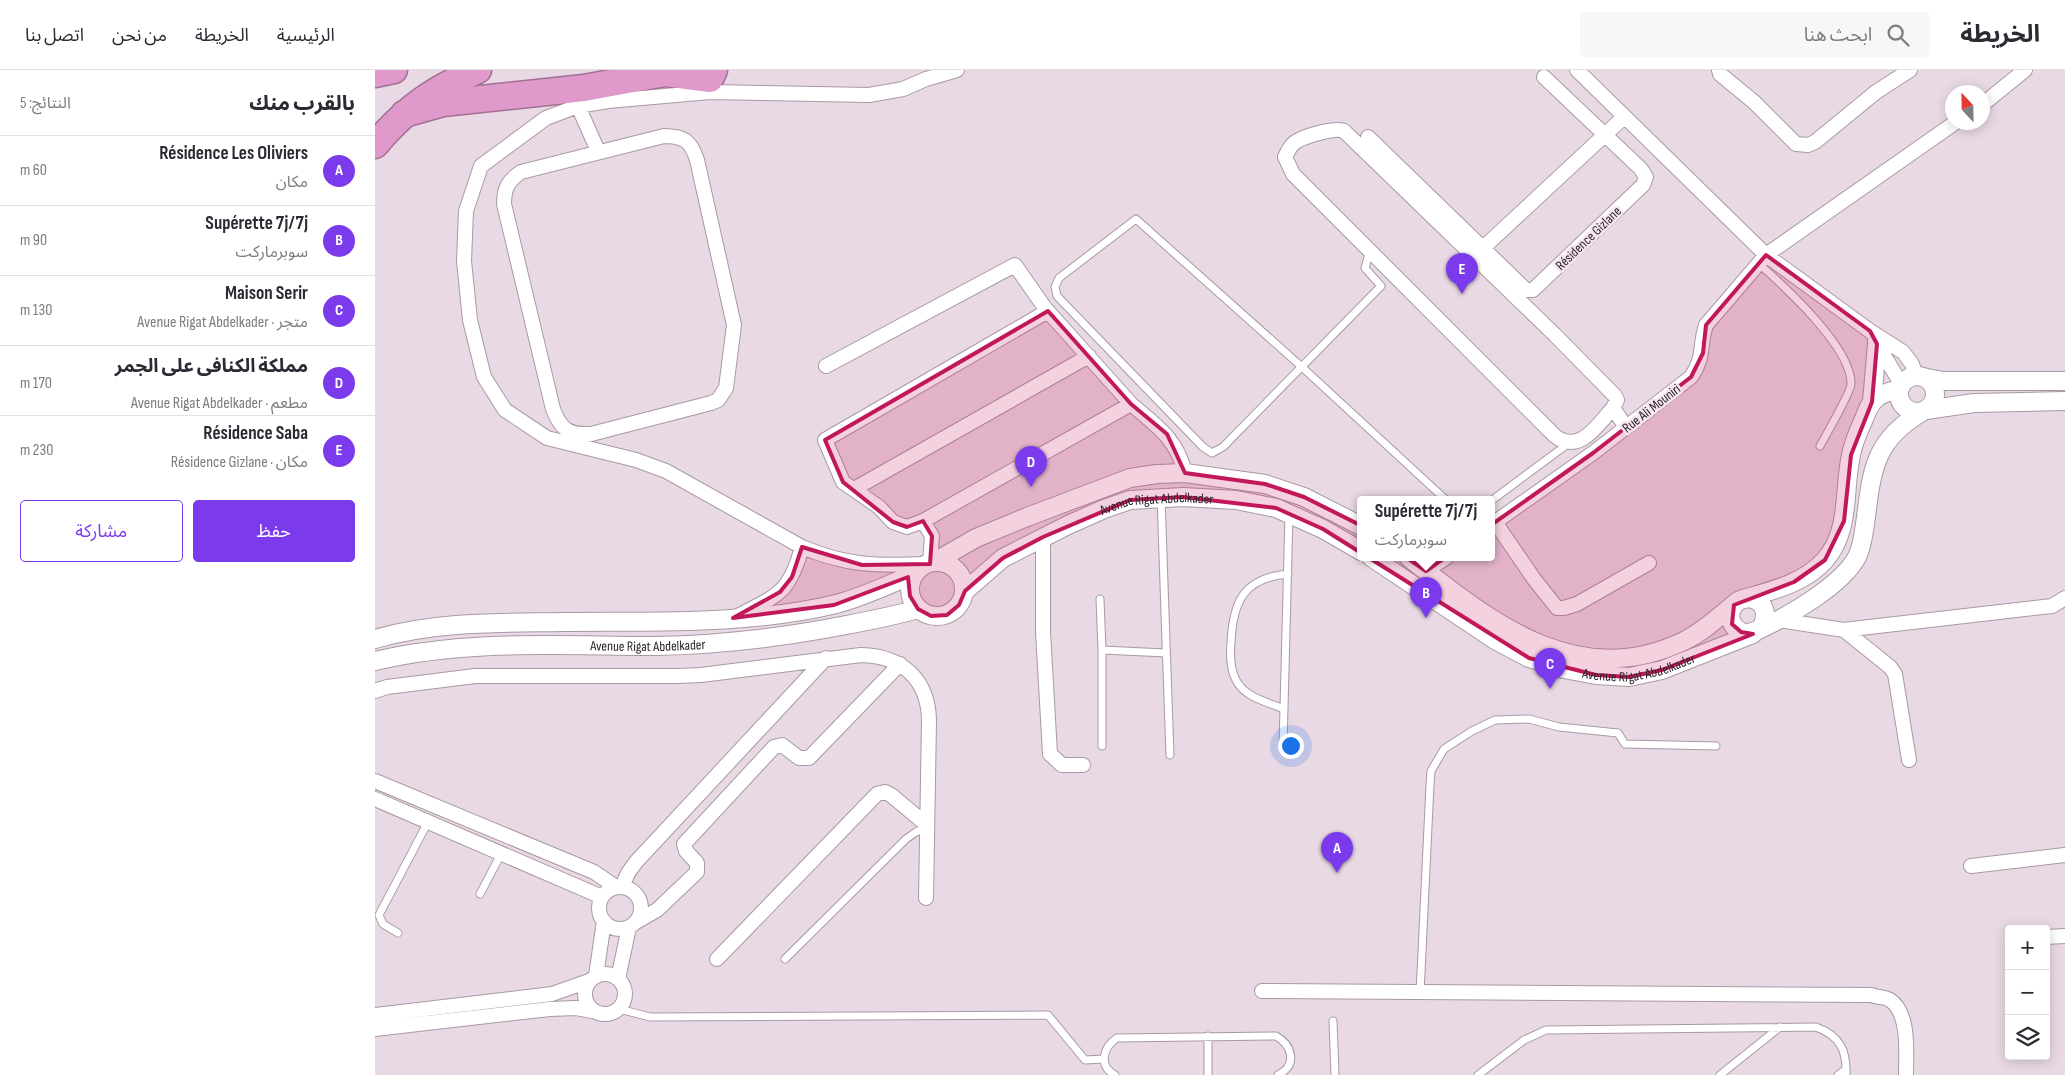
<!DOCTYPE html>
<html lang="ar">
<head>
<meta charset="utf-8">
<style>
	:root { --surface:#fff; --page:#f7f7f7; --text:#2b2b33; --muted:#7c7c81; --line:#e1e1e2; --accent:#7c3aed }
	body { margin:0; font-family:"Sofia Sans Condensed","Noto Sans Arabic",sans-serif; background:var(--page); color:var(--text); direction:rtl }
	.controls { position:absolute; right:15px; bottom:15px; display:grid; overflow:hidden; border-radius:5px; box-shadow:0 2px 12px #0003 }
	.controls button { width:45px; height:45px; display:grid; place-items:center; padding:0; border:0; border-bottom:1px solid var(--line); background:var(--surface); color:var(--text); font:25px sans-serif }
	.compass { position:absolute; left:1570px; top:15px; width:45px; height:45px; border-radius:50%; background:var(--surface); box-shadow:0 2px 12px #0003; rotate:338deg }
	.you { position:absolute; left:915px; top:675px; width:18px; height:18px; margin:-12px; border:4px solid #fff; border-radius:50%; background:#1a73e8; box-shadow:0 0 0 8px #1a73e833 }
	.badge { display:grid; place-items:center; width:32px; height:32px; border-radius:50%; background:var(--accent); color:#fff; font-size:16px; font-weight:700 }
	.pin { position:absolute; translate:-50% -41px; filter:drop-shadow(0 1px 2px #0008) }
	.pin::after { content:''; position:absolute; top:26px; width:18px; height:15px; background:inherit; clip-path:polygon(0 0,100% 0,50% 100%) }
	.popup { position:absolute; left:982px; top:426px; width:138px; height:65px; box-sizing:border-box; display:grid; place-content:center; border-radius:5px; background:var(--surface); filter:drop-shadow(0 1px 4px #0005); font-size:16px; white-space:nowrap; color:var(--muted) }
	.popup b { font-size:19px; color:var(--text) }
	.popup::after { content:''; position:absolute; left:50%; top:100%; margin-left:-10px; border:10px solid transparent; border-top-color:var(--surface) }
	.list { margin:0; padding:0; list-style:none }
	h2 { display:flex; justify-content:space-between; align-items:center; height:65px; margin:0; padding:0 20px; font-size:21px }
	h2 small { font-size:16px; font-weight:400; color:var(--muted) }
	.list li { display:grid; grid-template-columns:32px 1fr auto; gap:15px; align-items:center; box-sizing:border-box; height:70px; padding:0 20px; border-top:1px solid var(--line) }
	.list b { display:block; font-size:19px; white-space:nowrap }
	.list p { margin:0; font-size:16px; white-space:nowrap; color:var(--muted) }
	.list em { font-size:16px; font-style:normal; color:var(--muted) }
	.actions { display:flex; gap:10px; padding:15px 20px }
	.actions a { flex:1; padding:11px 0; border:1px solid var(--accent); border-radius:5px; text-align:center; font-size:18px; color:var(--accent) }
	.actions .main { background:var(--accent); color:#fff }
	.icon { flex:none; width:28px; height:28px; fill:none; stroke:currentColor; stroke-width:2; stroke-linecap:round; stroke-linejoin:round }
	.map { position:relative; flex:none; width:1690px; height:1005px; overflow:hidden; direction:ltr }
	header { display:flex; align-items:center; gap:30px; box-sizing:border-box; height:70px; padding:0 25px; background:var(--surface); border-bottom:1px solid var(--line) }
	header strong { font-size:24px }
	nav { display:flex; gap:28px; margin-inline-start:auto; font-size:18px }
	.search { width:350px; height:45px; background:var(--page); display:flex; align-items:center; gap:12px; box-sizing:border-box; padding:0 18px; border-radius:5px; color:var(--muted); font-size:19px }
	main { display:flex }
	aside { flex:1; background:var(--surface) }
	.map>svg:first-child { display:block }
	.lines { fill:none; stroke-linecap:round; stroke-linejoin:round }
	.service-casing { stroke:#a999a4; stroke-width:9 }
	.minor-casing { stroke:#a999a4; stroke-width:16 }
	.tertiary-casing { stroke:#a999a4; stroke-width:20 }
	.motorway-casing { stroke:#a17092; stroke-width:29 }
	.service { stroke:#fff; stroke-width:7 }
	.minor { stroke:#fff; stroke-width:14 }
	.tertiary { stroke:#fff; stroke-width:18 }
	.motorway { stroke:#e099cb; stroke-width:26 }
	.marked { fill:#c2185b; fill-opacity:0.2; stroke:#c2185b; stroke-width:4; stroke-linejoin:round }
	.labels { text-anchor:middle; stroke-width:5; stroke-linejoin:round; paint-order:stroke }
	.street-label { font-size:14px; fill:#2b2529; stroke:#f7e6f1 }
</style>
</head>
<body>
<header>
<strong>الخريطة</strong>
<div class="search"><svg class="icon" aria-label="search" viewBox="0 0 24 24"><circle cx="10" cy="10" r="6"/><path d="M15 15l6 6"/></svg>ابحث هنا</div>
<nav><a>الرئيسية</a><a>الخريطة</a><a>من نحن</a><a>اتصل بنا</a></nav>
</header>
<main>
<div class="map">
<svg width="1690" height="1005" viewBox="0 0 1690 1005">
	<rect width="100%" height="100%" fill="#e9d9e4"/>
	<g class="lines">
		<g class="service-casing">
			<path id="service" d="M995,180l-5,18 16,18 -158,161 -11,6 -9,-6 -146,-151 -2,-9 4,-9 77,-59 167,149 142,131
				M1383,193c26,23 94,85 93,121 0,8 -25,51 -31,62
				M786,428l9,257
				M1116,431l78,-58
				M725,529l2,51 64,3
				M727,580v96
				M909,639c-17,-7 -40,-12 -48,-29 -6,-11 -6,-27 -5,-38 2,-41 13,-64 57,-68
				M908,677l6,-233
				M105,824l21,-40
				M23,863l-15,-9 -4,-9 49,-93
				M410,889l121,-120 10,-7 11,-5
				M1045,923l10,-208 1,-14 13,-22 28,-18 23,-11 34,-1 30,8 59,6 7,11 91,2
				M244,939l31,8 398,-2 37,45 19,-1
				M958,951l2,54
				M833,966v39
				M740,1005c-17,-9 -12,-28 2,-37l159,-2c16,9 22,29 2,39
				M1103,1005l46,-35 22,-10 270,-3c24,9 31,23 30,48
				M1345,1005l60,-48
				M1463,1005l8,-6"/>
		</g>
		<g class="minor-casing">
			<path id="minor" d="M1202,0l189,185 104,76 33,21 9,12 4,12
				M1344,0l1,4 34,28 42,42 12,1 7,-3 61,-50 34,-22
				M1608,34l42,-34
				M203,36l20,45
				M289,66c20,0 27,5 33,24l37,165 -8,63 -8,12 -7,3 -120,31c-22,1 -30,-4 -38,-25l-49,-205c0,-16 4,-23 17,-32z
				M993,67l158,153h7l110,-105 3,-8 -5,-8 -97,-92
				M1108,178l141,-131
				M1500,270l26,44
				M451,296l189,-101 30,43 86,96 -208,117 -16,6 -14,-5 -14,-15 -36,-25 -18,-42 223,-129
				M756,334c26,22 46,35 54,69
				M1238,338c-15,16 -33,47 -58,28l-262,-262 -8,-17c3,-6 6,-13 12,-16 9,-5 38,-14 47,-10l211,204 60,61 2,4 -4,8 13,19
				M479,419l235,-133
				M548,451l9,15 -2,26
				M1120,452l39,57 23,29h7l13,-4 72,-41
				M1116,455l102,-72 98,-76c14,-20 8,-31 15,-52l60,-70 190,-133
				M668,467v95l7,122 12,11h21
				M550,494c-48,2 -78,2 -123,-17l-136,-76 -30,-11 -89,-22 -42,-28 -21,-33 -14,-57 -6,-59 2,-50 15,-45 65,-48 32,-12 30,-5 102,-9 159,3 34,-6 23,-10 31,-9
				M1051,501l21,-14
				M361,547c41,-22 53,-22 66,-70
				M1404,550l65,10 8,-1 200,-23 13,-8
				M1469,560l46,37 5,7 14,86
				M0,621l12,-4 88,-11h202l24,-1 160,-20c41,1 67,24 68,65l-3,178
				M0,711l219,91 22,15
				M0,729l227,98
				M1596,796l94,-11
				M247,817l6,-14 8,-11 190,-204
				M224 838a21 21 0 1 1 42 0a21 21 0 1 1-42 0Z
				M261,852l21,-12 40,-38v-9l-11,-12 -2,-7 90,-97 8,-2 17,13h10l91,-94
				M1671,867l19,-1
				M342,889l160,-165 8,-2 6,3 36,30
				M210 924a20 20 0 1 1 40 0a20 20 0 1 1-40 0Z
				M221,906l8,-55
				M243,909l11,-52
				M887,921l609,4c5,2 15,2 19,5 20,13 16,54 16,75
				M0,945l177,-21 37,-13
				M0,959l175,-20 26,-1 16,3"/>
		</g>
		<g class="tertiary-casing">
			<g id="tertiary">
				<circle cx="1542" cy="324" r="18"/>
				<path d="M1547,307l21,4h122"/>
				<path d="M1497,332l5,-58"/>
				<path d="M1551,340l48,-7 91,-2"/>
				<path id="s1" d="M996,487l124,83 34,18 35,11 32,6 33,2 33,-7 91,-36"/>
				<path d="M1033,487c81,63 167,136 276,84 19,-9 37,-26 54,-40 21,-10 35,11 22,28l-13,5c-18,-5 -22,-21 -9,-33"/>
				<path d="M561,491l40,-23 51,-21 103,-39 27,-4 28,-1 80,11 39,13 57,29"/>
				<circle cx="562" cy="519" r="27"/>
				<path id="s2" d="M590,521l38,-33 65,-33 36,-16 26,-9 53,-3 53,3 40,8 47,21 38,22"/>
				<path d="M1368,529c28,-8 62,-16 82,-39 26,-30 18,-69 26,-105 2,-12 8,-25 13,-36 3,-8 6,-17 14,-22 5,-4 14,-6 21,-8"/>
				<path d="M1385,559c29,-13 82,-44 97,-72 6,-12 7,-27 9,-40 6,-50 10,-78 56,-105"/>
				<path d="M0,569c61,-18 125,-16 188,-17 89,-1 187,3 273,-18 27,-7 52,-19 78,-30"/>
				<path id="s3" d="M0,591c92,-22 186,-15 280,-15 57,-1 114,-7 170,-17 31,-6 62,-11 93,-20"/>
			</g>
		</g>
		<g class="motorway-casing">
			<path id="motorway" d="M0,4l19,-4
				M29,44l39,-11 141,-15 81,-15 45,6 4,-9
				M0,75c31,-37 59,-56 103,-75"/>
		</g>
		<use href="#service" class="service"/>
		<use href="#minor" class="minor"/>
		<use href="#tertiary" class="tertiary"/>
		<use href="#motorway" class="motorway"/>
	</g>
	<path class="marked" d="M1391,185l104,76 7,13 -5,58 -21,53 -7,66 -19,39 -31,22 -60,23 -2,19 9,8 12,2 -91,36 -33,7 -33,-2 -67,-17 -206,-129 -47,-21 -93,-11 -53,3 -87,37 -40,21 -38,33 -6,14 -12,10 -16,1 -13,-7 -8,-13 -2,-19 -74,28 -101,13 47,-26 12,-15 10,-30 60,18 68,-1 2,-28 -9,-15 -16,6 -14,-5 -50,-40 -18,-42 223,-129 83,93 36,30 18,39 80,11 39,13 56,28 66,46 167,-118 98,-76 12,-24 3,-28z"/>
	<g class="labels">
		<g class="street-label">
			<text transform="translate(1213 168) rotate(-44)" y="5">Résidence Gizlane</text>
			<text transform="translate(1276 338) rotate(-38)" y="5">Rue Ali Mouniri</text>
			<text dy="5" stroke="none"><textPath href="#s2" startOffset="216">Avenue Rigat Abdelkader</textPath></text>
			<text dy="5" stroke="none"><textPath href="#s3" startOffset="274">Avenue Rigat Abdelkader</textPath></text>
			<text dy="5" stroke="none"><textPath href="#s1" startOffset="301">Avenue Rigat Abdelkader</textPath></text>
		</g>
	</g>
</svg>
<div class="controls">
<button>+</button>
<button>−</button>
<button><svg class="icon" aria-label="layers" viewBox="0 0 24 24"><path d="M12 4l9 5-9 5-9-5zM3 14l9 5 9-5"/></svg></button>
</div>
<svg class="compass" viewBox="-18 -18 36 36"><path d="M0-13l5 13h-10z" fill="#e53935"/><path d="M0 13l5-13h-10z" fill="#7c7c81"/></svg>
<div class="you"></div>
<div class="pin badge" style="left:962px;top:803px">A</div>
<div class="pin badge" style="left:1051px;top:548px">B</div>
<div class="popup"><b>Supérette 7j/7j</b>سوبرماركت</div>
<div class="pin badge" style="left:1175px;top:619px">C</div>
<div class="pin badge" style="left:656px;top:417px">D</div>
<div class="pin badge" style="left:1087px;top:224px">E</div>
</div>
<aside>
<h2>بالقرب منك<small>النتائج: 5</small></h2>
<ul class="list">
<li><span class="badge">A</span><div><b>Résidence Les Oliviers</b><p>مكان</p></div><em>60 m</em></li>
<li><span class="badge">B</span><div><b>Supérette 7j/7j</b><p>سوبرماركت</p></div><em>90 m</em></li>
<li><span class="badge">C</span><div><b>Maison Serir</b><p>متجر · Avenue Rigat Abdelkader</p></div><em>130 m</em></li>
<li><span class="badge">D</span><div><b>مملكة الكنافى على الجمر</b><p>مطعم · Avenue Rigat Abdelkader</p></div><em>170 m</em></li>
<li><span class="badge">E</span><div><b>Résidence Saba</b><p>مكان · Résidence Gizlane</p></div><em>230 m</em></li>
</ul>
<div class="actions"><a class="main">حفظ</a><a>مشاركة</a></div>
</aside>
</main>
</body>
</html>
